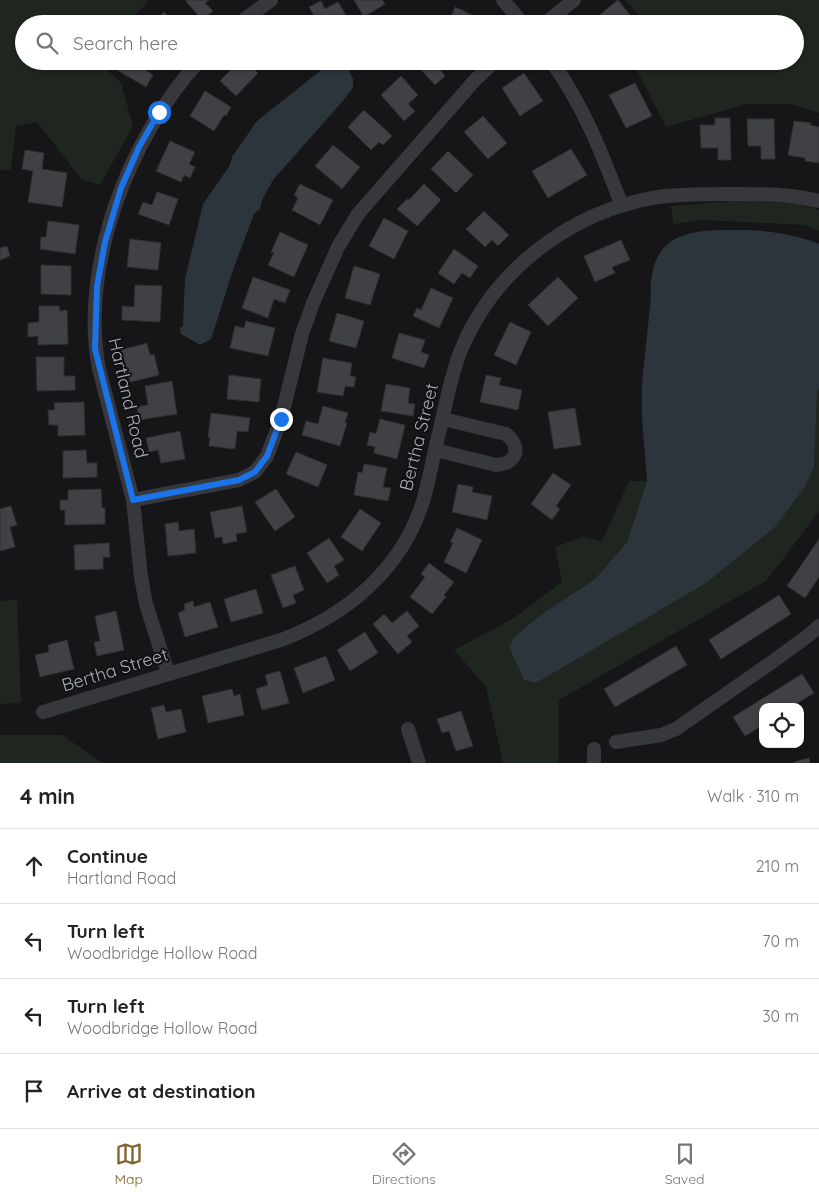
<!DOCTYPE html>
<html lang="en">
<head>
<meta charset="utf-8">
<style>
	:root { --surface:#fff; --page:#f6f6f6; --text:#222; --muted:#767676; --line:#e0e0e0; --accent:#80622a }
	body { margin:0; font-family:Quicksand,sans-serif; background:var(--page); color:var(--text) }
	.controls { position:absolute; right:15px; bottom:15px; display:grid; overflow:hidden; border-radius:10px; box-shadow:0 1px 4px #0004 }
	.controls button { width:45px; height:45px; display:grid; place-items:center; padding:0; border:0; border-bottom:1px solid var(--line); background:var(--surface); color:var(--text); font:25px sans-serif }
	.stop { position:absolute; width:15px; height:15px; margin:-11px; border:4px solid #1a73e8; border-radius:50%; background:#fff }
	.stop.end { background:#1a73e8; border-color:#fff; box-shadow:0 1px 5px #0008 }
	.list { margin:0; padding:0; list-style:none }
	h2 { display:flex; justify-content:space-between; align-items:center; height:65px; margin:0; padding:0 20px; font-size:21px }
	h2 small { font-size:16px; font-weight:400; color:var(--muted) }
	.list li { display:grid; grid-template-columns:32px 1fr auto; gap:15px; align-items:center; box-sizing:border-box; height:75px; padding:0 20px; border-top:1px solid var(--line) }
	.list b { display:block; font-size:19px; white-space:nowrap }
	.list p { margin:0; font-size:16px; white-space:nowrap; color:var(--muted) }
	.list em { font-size:16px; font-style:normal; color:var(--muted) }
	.icon { flex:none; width:28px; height:28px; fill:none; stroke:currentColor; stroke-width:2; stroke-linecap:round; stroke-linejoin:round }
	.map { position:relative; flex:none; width:819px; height:763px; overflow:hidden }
	.search { position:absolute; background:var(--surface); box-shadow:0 1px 4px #0004; left:15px; right:15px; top:15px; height:55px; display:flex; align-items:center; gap:12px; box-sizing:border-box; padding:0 18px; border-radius:28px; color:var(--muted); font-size:19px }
	.sheet { height:365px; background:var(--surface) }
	nav { display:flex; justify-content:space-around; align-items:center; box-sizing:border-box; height:70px; border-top:1px solid var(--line); background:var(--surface); font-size:14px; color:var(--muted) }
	nav a { display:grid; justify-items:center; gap:2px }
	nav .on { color:var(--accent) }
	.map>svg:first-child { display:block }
	.green { fill:#1e261f }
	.water { fill:#2c353c }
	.building { fill:#404145; stroke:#303034 }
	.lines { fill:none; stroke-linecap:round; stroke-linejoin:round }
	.minor { stroke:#37383d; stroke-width:14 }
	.route { stroke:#1a73e8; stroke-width:6 }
	.labels { text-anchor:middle; stroke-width:4; stroke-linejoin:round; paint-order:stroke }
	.street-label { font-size:18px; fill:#a8adb8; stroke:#111113 }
</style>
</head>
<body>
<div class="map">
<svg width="819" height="763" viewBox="0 0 819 763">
	<rect width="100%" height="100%" fill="#161618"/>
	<path class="green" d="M0,0h149l-21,24h-104v37h74l23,22 12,43 -33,59 -19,-6 -44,-57 -21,4 -5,43 -11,2z
		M625,0h194v113l-28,-9h-44l-81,23 -34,-66h163v-37h-153l1,-4z
		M748,200l57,4 14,6v21l-13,-6 -103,-5 -30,4 -2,-18z
		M819,388v123l-52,69 -208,120v63h-56l-17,-76 -32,-37 60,-32 48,-36 -7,-35 27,-10 20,4 27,-60h18l-20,61 -32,37 -52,34 -29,24 -5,10 15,33z
		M17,599l4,104 -21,1v-103z
		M0,735h62l41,28h-103z"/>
	<path class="water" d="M325,67h17l6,2 5,10v9l-11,14 -69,78 -11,20 -2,9 -6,5 -20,53 -23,72 -11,6 -19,-11 -1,-6 3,-2 2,-47 18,-75 27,-39 2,-8 25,-36z
		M751,230c24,2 46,5 68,14v144l-2,3 -3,76 -10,21 -29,39 -69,56 -170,100 -12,-3 -15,-33 5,-10 29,-24 52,-34 32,-37 20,-61 -5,-64v-33l9,-88c-1,-9 0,-17 2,-26 10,-46 62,-39 98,-40z"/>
	<path class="building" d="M185,0h24l-4,3 8,8 -11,9z
		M354,0h28l3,4 -21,13z
		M618,0l17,21 -3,3h-37l-3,-3z
		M321,1l4,8 13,-7 12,20 -3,2h-28l-10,-17z
		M455,7l22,10 -3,7h-26z
		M164,12l13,12h-25z
		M122,61h28l-5,9 8,5 -7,12 -29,-17z
		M239,61h6l13,12 -22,23 -16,-15z
		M413,61h34l-8,7 6,8 -10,9z
		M524,73l19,28 -23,15 -18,-28z
		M401,76l17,19 -10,9 7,7 -11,10 -23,-26z
		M635,83l17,33 -26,12 -17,-33z
		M205,91l26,16 -5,9 -2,-1 -10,16 -24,-15z
		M364,110l28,26 -9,9 -4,-3 -8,8 -23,-23z
		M483,116l24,27 -19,16 -24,-27z
		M715,118h15l1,42h-13v-12h-17l-1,-23h15z
		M747,119h27l1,40h-14v-13h-13z
		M794,121l17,2 -1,2 9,2v36l-14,-2v-3l-17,-3z
		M170,141l25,11 -6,12 6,3 -5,11 -6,-3 -3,7 -25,-11z
		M333,145l27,22 -18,22 -27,-23z
		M571,149l16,26 -39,23 -16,-27z
		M25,150l19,3 -2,16 25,4 -5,34 -34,-5 5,-31 -11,-2z
		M448,151l25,24 -17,18 -25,-24z
		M300,184l33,16 -13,25 -28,-15 6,-12 -4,-3z
		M424,184l17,16 -24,26 -20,-17 10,-10 2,1z
		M157,192l21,7 -9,26 -31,-11 5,-12 9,3z
		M484,211l25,24 -11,11 -6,-6 -7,7 -19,-18z
		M384,218l24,13 -14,28 -25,-13z
		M48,221l31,4 -4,29 -35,-5 1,-12h5z
		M280,232l28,13 -14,32 -26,-12 6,-12 -3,-1z
		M130,239l31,4 -3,27 -31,-3z
		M621,240l9,20 -18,7 3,6 -20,9 -11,-26z
		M7,246l3,10 -10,4v-12z
		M454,249l24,17 -8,12 -8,-5 -8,11 -16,-11z
		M41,265l30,1v29l-30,-1z
		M354,266l26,8 -10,31 -25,-7z
		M253,277l37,13 -5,13 -11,-4 -6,19 -26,-10z
		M558,277l20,21 -30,28 -20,-21z
		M135,285l27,1 -2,36 -38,-2v-14l12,1z
		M431,288l22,10 -14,30 -26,-12 4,-8 4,2z
		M39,306h20l1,5 7,-1 1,34 -30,1v-9l-10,1v-14l11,-1z
		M337,313l27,8 -8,27 -27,-7z
		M246,321l29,7 -7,28 -38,-8 5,-22 9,2z
		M510,322l21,10 -15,33 -22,-10z
		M399,333l26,7 -4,12 8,3 -5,13 -32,-10z
		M147,343l3,12 4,-1 5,21 -29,7 -9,-32z
		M36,357h28v19h11v14l-38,1z
		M323,358l29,5 -2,13 6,1 -2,10 -9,-1 -2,10 -26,-4z
		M229,375l32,4 -2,23 -32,-3z
		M486,375l15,3 -2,7 23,5 -4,20 -38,-8z
		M172,381l5,33 -38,6 -2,-13 11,-2 -3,-19z
		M386,384l24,4 -2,15 7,1 -2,12 -32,-5z
		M84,402l1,33 -27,1v-11h-9l-1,-15h7l-1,-7z
		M323,406l25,7 -3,9 2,1 -7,23 -38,-11 4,-14 12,3z
		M575,408l6,37 -27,4 -6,-37z
		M211,413l39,5 -2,14 -11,-1 -2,18 -26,-3 1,-8 -2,-1z
		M380,419l25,6 -8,34 -23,-6 1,-6 -8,-2 3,-13 6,2z
		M180,431l5,28 -24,4 -3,-13 -9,2 -3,-14z
		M86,450l1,13h10v14l-34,1v-27z
		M296,452l31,13 -9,22 -32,-13z
		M364,464l23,4 -4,19 8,1 -3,13 -34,-6 4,-23 4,1z
		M553,473l18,12 -15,21 4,3 -8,11 -21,-16z
		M458,484l15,3 -1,5 20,4 -5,24 -35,-8z
		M101,489l1,19h3v16l-40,1v-15h-5v-10h8v-10z
		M276,489l19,28 -20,14 -20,-29z
		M11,506l6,19 -7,2 5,20 -15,4v-42z
		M242,506l5,26 -11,2 1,7 -14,3 -1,-7 -7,1 -5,-26z
		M360,509l21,14 -19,28 -21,-14z
		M178,522l1,9 15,-2 2,24 -28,3 -3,-32z
		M457,528l25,12 -16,33 -22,-11 9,-19 -3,-1z
		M329,538l15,22 -10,6 5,9 -12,8 -20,-30z
		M819,539v38l-14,21 -18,-12z
		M109,543l1,14h-7v12l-28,1 -1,-25z
		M429,563l25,19 -10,13 2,2 -14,17 -22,-17 15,-20 -4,-3z
		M295,566l9,24 -11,5 3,8 -13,5 -12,-33z
		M256,589l7,24 -32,9 -7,-23z
		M779,595l12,19 -70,45 -12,-19z
		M193,601l1,6 16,-5 8,25 -33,10 -7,-24 7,-3 -1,-6z
		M116,611l8,39 -27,6 -3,-14 6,-1 -5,-25z
		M407,611l12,15 -12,10 5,6 -14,12 -25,-30 11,-10 8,9z
		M365,632l13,21 -28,18 -13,-21z
		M67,640l7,29 -34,8 -5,-22 14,-3 -1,-7z
		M676,646l11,19 -72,42 -11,-18z
		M326,656l9,24 -32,13 -9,-25z
		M280,671l9,32 -27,7 -6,-21 12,-4 -3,-10z
		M802,674l12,19 -23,14h-28v18l-18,11 -12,-19z
		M232,689l2,7 6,-2 4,21 -36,8 -6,-27z
		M164,705l2,7 15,-3 5,23 -28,7 -7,-31z
		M461,711l12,35 -17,5 -7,-20 -7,2 -5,-14z
		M809,758l1,5h-16v-1z"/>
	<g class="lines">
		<path class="minor" d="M503,0l20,24
			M238,24l33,-24
			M544,24l30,-24
			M551,61c32,43 52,95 71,145
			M435,450l61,15c21,-1 26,-18 10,-31l-63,-15
			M133,500l106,-20 16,-8 12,-16 14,-37 21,-85 11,-31 25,-56 20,-33 117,-134 20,-19
			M168,673l-22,-69 -5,-27 -8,-77 -34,-131c-20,-103 31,-233 100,-308
			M43,712l238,-72c66,-25 122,-71 143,-142 6,-22 10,-46 16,-69 6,-26 11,-54 21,-79 34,-82 111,-139 197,-153 22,-3 45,-3 67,-3 32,0 63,-1 94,7
			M408,729l11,34
			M616,742l45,-7 15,-6 96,-67 37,-27 10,-9
			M594,763v-14"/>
	</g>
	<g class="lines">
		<path class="route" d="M159,112l-20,35 -18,41 -16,54 -8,44 -2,63 38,151 106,-20 16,-8 12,-16 14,-37"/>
	</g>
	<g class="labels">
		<g class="street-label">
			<text transform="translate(128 398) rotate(77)" y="6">Hartland Road</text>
			<text transform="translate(419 437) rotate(-76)" y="6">Bertha Street</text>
			<text transform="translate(115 670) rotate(-17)" y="6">Bertha Street</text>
		</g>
	</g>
</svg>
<div class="controls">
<button><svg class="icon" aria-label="locate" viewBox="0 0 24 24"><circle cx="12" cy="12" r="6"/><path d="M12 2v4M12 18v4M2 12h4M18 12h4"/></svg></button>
</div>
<div class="stop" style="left:159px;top:112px"></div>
<div class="stop end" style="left:281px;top:419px"></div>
<div class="search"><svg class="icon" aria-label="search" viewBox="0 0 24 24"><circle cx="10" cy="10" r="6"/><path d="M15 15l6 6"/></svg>Search here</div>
</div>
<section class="sheet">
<h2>4 min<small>Walk · 310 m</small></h2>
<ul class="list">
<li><svg class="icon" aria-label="ahead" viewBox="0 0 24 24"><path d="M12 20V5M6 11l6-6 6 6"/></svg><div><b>Continue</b><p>Hartland Road</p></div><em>210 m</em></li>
<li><svg class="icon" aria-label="left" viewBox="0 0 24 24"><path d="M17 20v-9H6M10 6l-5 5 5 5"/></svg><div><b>Turn left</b><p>Woodbridge Hollow Road</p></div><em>70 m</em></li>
<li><svg class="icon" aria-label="left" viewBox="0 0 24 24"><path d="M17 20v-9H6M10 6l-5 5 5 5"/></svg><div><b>Turn left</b><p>Woodbridge Hollow Road</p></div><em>30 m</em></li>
<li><svg class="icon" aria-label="arrive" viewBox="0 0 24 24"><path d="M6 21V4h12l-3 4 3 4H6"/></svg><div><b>Arrive at destination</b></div></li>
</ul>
</section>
<nav>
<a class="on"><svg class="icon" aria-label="map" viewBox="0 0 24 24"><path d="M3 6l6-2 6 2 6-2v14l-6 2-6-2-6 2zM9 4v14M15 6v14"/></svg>Map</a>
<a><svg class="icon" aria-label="directions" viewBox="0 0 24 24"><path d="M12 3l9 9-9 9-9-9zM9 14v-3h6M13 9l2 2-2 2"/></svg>Directions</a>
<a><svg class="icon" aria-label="saved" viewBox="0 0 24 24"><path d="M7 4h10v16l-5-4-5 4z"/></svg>Saved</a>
</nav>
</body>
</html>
